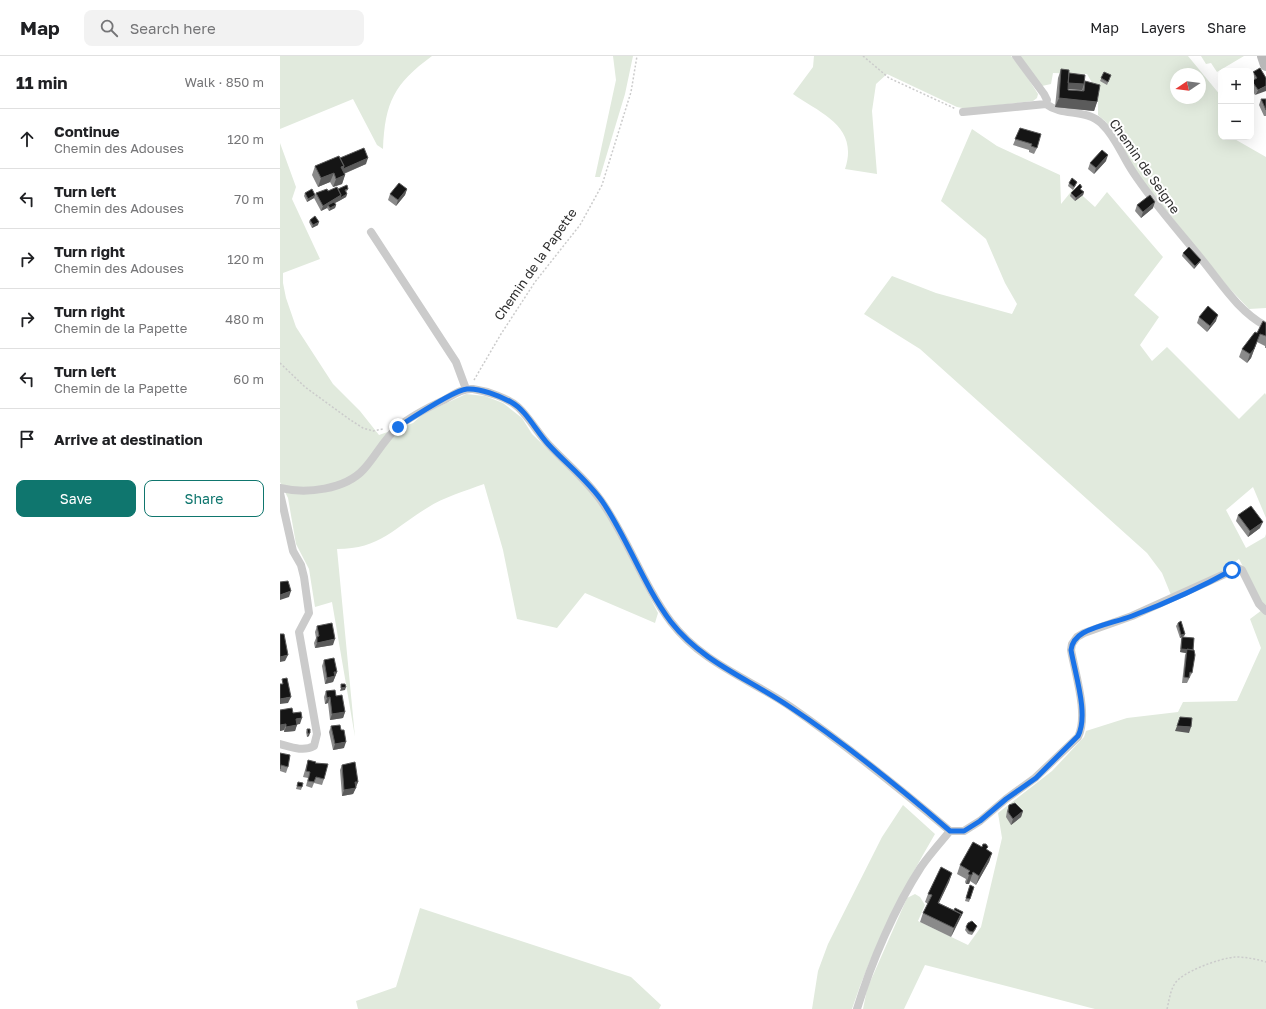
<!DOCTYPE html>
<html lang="en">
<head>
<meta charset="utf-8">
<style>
	:root { --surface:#fff; --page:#f2f2f2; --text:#202124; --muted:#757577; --line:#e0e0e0; --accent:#0f766e }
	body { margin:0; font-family:"Golos Text",sans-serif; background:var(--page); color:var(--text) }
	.controls { position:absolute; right:12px; top:12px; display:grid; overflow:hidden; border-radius:8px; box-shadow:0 4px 16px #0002 }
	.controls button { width:36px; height:36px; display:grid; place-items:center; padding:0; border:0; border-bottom:1px solid var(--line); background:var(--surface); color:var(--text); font:20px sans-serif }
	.compass { position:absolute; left:890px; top:12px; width:36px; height:36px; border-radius:50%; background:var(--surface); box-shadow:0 4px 16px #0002; rotate:257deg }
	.stop { position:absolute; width:12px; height:12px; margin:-9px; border:3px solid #1a73e8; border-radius:50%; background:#fff }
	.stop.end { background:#1a73e8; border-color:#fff; box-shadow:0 1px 4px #0008 }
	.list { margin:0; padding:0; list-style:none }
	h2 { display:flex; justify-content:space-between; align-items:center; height:52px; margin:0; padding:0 16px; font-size:17px }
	h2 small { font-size:13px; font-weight:400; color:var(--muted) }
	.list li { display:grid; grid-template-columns:26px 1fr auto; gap:12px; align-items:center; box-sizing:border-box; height:60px; padding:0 16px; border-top:1px solid var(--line) }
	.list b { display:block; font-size:15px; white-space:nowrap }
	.list p { margin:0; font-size:13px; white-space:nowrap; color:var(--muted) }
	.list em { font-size:13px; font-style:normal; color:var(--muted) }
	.actions { display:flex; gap:8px; padding:12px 16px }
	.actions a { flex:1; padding:9px 0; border:1px solid var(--accent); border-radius:8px; text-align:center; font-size:14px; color:var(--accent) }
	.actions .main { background:var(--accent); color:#fff }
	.icon { flex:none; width:22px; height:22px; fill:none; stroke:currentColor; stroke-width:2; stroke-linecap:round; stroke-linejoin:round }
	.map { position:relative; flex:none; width:986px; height:953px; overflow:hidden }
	header { display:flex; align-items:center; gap:24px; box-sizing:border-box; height:56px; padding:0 20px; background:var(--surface); border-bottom:1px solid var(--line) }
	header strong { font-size:19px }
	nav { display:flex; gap:22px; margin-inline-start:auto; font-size:14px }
	.search { width:280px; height:36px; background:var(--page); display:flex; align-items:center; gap:10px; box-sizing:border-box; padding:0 14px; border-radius:8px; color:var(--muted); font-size:15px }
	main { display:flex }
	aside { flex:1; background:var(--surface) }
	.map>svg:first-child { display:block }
	.green { fill:#e1eadd; fill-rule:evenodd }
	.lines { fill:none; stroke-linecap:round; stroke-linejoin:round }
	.path { stroke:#cbcbcb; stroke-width:1.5; stroke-dasharray:2 2; stroke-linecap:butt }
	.street { stroke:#cbcbcb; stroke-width:8 }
	.secondary { stroke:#b8b8b8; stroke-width:12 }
	.wall { fill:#8a8a8a; fill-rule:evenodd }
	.shaded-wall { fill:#5b5b5b }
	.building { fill:#151515; stroke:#5b5b5b }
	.route { stroke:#1a73e8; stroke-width:5 }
	.labels { text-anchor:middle; stroke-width:4; stroke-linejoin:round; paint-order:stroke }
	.street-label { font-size:13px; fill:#2e2e2e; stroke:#fff }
</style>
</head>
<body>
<header>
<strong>Map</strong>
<div class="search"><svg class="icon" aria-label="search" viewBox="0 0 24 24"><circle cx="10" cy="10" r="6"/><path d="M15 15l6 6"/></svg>Search here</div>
<nav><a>Map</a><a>Layers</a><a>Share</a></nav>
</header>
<main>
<aside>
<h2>11 min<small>Walk · 850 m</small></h2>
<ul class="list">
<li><svg class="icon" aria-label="ahead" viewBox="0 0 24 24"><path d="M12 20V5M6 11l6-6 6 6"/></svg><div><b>Continue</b><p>Chemin des Adouses</p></div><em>120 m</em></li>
<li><svg class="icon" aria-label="left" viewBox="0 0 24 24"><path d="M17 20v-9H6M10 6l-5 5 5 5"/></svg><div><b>Turn left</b><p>Chemin des Adouses</p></div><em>70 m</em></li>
<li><svg class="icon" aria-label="right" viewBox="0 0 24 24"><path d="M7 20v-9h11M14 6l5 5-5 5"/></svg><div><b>Turn right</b><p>Chemin des Adouses</p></div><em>120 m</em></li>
<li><svg class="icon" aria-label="right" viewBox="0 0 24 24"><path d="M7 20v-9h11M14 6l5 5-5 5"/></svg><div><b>Turn right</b><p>Chemin de la Papette</p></div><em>480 m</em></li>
<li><svg class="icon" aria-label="left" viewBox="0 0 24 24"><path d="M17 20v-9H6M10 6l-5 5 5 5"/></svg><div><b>Turn left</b><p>Chemin de la Papette</p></div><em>60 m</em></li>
<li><svg class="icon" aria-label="arrive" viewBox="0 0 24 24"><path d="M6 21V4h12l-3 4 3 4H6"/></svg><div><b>Arrive at destination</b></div></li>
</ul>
<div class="actions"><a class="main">Save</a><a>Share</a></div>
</aside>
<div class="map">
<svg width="986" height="953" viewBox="0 0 986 953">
	<rect width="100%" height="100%" fill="#fff"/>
	<path class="green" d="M0,0h152c-38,28 -47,46 -49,93l-6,-4 -24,-46 -73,30z
		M333,0h20l-8,38 -25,83h-5l21,-97z
		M534,0h197l11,13 16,25 -1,4 -4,3 -65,8 -11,-2 -70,-33 -11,10 -4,27 5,63 -32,-5c14,-42 -23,-55 -52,-75l20,-27z
		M740,0h168l33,40v41h10l35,20v151l-17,1 -20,-21 -93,-115 -30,-51 -8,-7v-22l-11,-19 -34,-1 -2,11 -9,2zM896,18h24v24h-24z
		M921,0h43l-27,16 -6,-9 -5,1z
		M692,73l25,17 63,29 1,29 13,-16 21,19 12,-15 56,65 -29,38 25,22 -19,28 12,16 15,-14 72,72 26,-26 1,2v123l-13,-31 -27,23 20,38 19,-11 1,-3v73l-4,-3 -23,-45 -25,18 -43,18 -9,-22 -15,-20 -227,-204 -56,-35 28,-38 44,17 76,21 5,-10 -12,-21 -19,-44 -45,-38z
		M0,87l16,44 -4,12 28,60 -37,14v10l3,15 10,29 37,57 27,27 19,24 34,-12 10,-9 43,-20 19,2 18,7 19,15 10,16 58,56 23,35 45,88 -3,10 -70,-30 -28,35 -40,-9 -14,-69 -19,-66c-19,7 -40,13 -57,24 -33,20 -47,41 -90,41l18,188 -23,-135 -17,5 -6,-38 -13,-25 -8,-46 -8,-16z
		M982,554l4,3v396h-171l-170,-44 -21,44h-41l4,-20 40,-91 8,-4 5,3 5,8 -7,16 50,24 13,-18 21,-89 -4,-25 54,-42 32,-34 2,-6 41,-13 51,-6 5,-10 54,-1 24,-53 -11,-29z
		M623,749l32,29c-32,55 -63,114 -83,175h-40l6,-38 10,-27 54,-107z
		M140,852l211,69 30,28 -2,4h-301l-2,-8 40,-14z"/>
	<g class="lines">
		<path class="path" d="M583,0l26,22 67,31
			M0,307l25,24 44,32 14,9 10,3 10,-2
			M194,324l27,-46 34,-52 45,-57 22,-40 29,-93 6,-36
			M887,953c2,-8 3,-17 7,-24 6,-13 47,-27 61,-28 11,0 21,2 31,5"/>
		<path class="street" d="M736,0l28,38 3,6 -1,4
			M766,48c17,13 40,4 56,20 14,13 20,32 31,48 21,32 46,59 70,89 18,22 36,51 63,65
			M683,56l83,-8
			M91,176l85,130 10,27
			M0,432c26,6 65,2 84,-19 12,-13 20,-30 34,-42 13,-11 31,-20 46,-27 9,-5 19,-12 29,-11 14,2 35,9 45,18 12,11 20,27 32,39 18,19 39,36 54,59 25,37 40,81 67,117 31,41 79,57 120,85 55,38 108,81 159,124h14l16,-10 26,-22 29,-21 43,-41c11,-22 -3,-64 -7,-87l1,-6 5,-7 7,-4 48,-17 106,-48 4,2 17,34 7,7
			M0,437l13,58 8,14 3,12 5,36 -10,19 18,102 -3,12c-11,6 -23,1 -34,-2
			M577,953c14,-46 38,-102 64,-142 9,-13 19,-24 29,-36"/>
		<path class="secondary" d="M983,0l3,9"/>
	</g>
	<path class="wall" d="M781,13l8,4 15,11 1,-3 12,21 -3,9 -39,-4 3,-29zM788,33l14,1v1l-14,-1z
		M824,16l6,6 -3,7 -7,-4z
		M973,16l13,6 -11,17 -4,-7v-3l2,-4 -2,-3z
		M981,43h5v17h-2l-5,-11z
		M740,72l17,20 -3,6 -5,-2v-2l-16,-5z
		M60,102l26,6 -22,10 1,1 -3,9 -9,3 -3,-5 -12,5 -6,-12 3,-9z
		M826,105l-12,13 -6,-5 2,-6z
		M797,126l-1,3 -3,5 -5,-4 1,-3z
		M58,133h10l-1,2 -1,1 1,2 -1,3 -11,6 1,2 -1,3 -6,3 -2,-3 -6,3 -7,-13 -7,4 -3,-6 1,-3 10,2 1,-2z
		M127,133l-2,6 -9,11 -8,-6 2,-6z
		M801,134l3,2 -1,3 -8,6 -5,-5 1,-3z
		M857,149l16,3 -12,10 -6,-7z
		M30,164l8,5 -6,3 -3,-6z
		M903,197l17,9 -6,7 -12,-13z
		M919,261l17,4 -9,11 -10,-9z
		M986,267v25h-1v-2l-8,-4 -6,16 -4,5 -8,-6 3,-8z
		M958,459l22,13 -12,9 -12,-16z
		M898,567l7,11 -1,2 -1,1 11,1 -2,35 -5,10h-5l3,-28 1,-2 -6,-1 1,-12 1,-3 -2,1 -4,-12z
		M37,570l16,19 -18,3 -1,-5 2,-5 -1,-6z
		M44,604l13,12 -4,10 -8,2 -3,-18z
		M46,635l19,21 -2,6 -13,2 -2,-17 -3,1 -1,-7z
		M0,654l13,3 7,11h-3l-2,7 -11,1v-2l-4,1z
		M51,670l13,22 -11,2 -4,-18z
		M27,673l2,7 -2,1 -1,-5z
		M0,697l8,14 -2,6 -6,-2z
		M28,704l7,3 9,16 -2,6 -8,-2 -2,5 -6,-2 2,-8 -5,-1z
		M62,709l16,17 -5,12 -11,2 -2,-26z
		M18,726l4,5 -1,3 -5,-1z
		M729,749l14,6 -2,6 -10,8 -5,-8 1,-6z
		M707,794l5,3 -3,9 -13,23 -6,-4 -1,3h-3l-1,-2 1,-3 -9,-5 3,-9z
		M672,817l-3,9 -10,21 15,7 9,2 -12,25 -31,-15 3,-9 5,-9 -3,-2 3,-8z
		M690,829l4,2 -5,15 -4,-1z
		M688,867l8,6 -4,6 -4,-1 -3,-4z"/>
	<path class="shaded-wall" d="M788,27l16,1 -2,6 -16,-1z
		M986,30v5l-11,4 3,-5z
		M779,42l38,4 -3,9 -39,-4z
		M828,99l-2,6 -12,13 2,-6z
		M88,102l-2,6 -28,12 3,-9z
		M54,117l-4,9 -12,5 3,-9z
		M65,119l-3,9 -9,3 3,-8z
		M127,133l-2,6 -9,11 2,-6z
		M804,136l-1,3 -8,6 1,-3z
		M67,138l-1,3 -7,4 1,-3z
		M35,139l-1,3 -7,4 1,-3z
		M61,139l-2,6 -10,5 -1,-1 -1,3 -6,3 2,-5z
		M875,146l-2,6 -12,10 2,-6z
		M56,149l-1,3 -6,3 1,-3z
		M39,166l-1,3 -6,3 1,-3z
		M921,204l-1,2 -6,7 1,-3z
		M938,259l-2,6 -9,11 3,-6z
		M977,286l-6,16 -4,5 3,-9z
		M983,466l-3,6 -12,9 2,-6z
		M11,535l-2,6 -9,3v-5z
		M905,578l-1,2 -4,2 1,-3z
		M55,583l-2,6 -18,3 2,-5z
		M901,593l6,1 -2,5 1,-2 -6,-1z
		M8,599l-3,6 -5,1v-5z
		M54,616h3l-4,10 -8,2 2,-6z
		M66,631l-1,3 -5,1 1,-3z
		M11,641l-3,6 -8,1v-5z
		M50,641l-2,6 -3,1 2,-6z
		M65,656l-2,6 -13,2 2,-6z
		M22,662l-2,6 -6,1 2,-6z
		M6,668l-2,6 -4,1v-6z
		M17,669l-2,6 -11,1 2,-5z
		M897,670l14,1 -2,6 -14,-2z
		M30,677l-1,3 -2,1 1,-3z
		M66,686l-2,6 -11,2 2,-6z
		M75,726h3l-2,5 -3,1z
		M76,732l-3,6 -11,2 2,-6z
		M743,755l-2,6 -10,8 2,-6z
		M712,797l-3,9 -13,23 3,-9z
		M672,817l-3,9 -14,29 3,-8z
		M689,819h3l-3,9h-3z
		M683,856l-1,3 -11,22 3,-9 7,-14z"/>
	<path class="building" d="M980,12l6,10v8l-8,4 -6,-9 5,-3 -4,-6z
		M781,13l8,1 -1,20 16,1 1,-10 15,4 -3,17 -38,-4z
		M824,16l7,3 -3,7 -7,-4z
		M789,17l16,2 -1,9 -16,-1z
		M981,43h5v11z
		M740,72l21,6 -4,14 -6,-2 1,-2 -17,-5z
		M84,92l4,10 -25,11 1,-3 -4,-8z
		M822,94l6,5 -12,13 -6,-5z
		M59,100l5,10 -3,1 4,8 -9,4 -2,-6 -13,5 -6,-12z
		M792,122l5,4 -3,5 -5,-4z
		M119,127l8,6 -9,11 -8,-6z
		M800,128l2,3 -2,2 4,3 -8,6 -5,-5z
		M67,129l1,4 -3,1 2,4 -7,4 1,-3 -3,-6z
		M57,131l4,8 -18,11 -7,-13 11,-4 1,2z
		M32,133l3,6 -7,4 -3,-6z
		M870,139l5,7 -12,10 -6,-7z
		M54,146l2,3 -6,3 -2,-3z
		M35,160l4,6 -6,3 -3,-5z
		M909,191l12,13 -6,6 -12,-13z
		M928,250l10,9 -8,11 -11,-9z
		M983,265l3,2v13l-6,-2 -6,15 -4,5 -8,-5 13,-17 2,1z
		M971,450l12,16 -13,9 -12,-16z
		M8,525l3,10 -11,4v-13z
		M901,565l4,13 -4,1 -3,-12z
		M52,567l3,16 -18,4v-6l2,-1 -2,-10z
		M0,578h4l4,21 -8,2z
		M902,581l12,1 -1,12 -12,-1z
		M907,593l7,1 1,5 -3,18 -2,-1 -1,6 -5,-1z
		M54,602l3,14h-3l1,4 -8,2 -3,-18z
		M7,622l4,19 -11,2v-15h3l-1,-5z
		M61,628h4l1,3 -5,1z
		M55,634l1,6 6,-1 3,17 -13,2 -2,-17 -3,1 -1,-7z
		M12,652l1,5 8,-1 1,6 -6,1 1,6 -11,2v-3l-6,1v-15z
		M900,661l12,1 -1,9 -14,-1z
		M60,669l1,5h3l2,12 -11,2 -4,-18z
		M27,673h3v4l-2,1z
		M0,697l10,2 -2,12 -7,-2 -1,4z
		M28,704l8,2 -1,1 13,1 -4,15 -8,-2 -2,5 -6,-1 2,-9 -4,-1z
		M75,706l3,20h-3l1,6 -12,2 -2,-25z
		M18,726l5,1 -1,4 -5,-1z
		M735,747l8,8 -10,8 -5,-7 1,-7z
		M693,786l9,5 1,-3h3l2,3 -2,2 6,4 -13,23 -6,-4 -1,3h-3l-1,-2 2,-2 -10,-6z
		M661,811l11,6 -14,30 23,11 -7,14 -31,-15 9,-18 -4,-1z
		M690,829l4,2 -4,12 -4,-1z
		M675,852l8,4 -4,7 2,-5 -7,-4z
		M692,865l5,5 -4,6 -4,-1 -3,-4 2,-4z"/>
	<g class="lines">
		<path class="route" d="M118,371c14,-9 56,-37 69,-38 13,-1 33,7 44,13 15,8 25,29 37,42 18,20 41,37 56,60 25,38 40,82 67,118 31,40 78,57 119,85 56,37 109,80 160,124h14l16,-10 26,-22 30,-21 42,-42c11,-21 -3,-62 -7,-86 1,-8 5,-13 12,-17 15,-8 33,-11 49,-17 34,-13 68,-28 100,-46"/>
	</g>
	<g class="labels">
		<g class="street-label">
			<text transform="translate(865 110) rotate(55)" y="5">Chemin de Seigne</text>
			<text transform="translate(255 208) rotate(-55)" y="5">Chemin de la Papette</text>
		</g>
	</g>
</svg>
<div class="controls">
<button>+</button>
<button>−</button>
</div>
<svg class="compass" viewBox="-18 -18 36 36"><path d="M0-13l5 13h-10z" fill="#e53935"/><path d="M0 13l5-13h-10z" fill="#757577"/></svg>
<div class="stop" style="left:952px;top:514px"></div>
<div class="stop end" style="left:118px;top:371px"></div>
</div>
</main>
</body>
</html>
